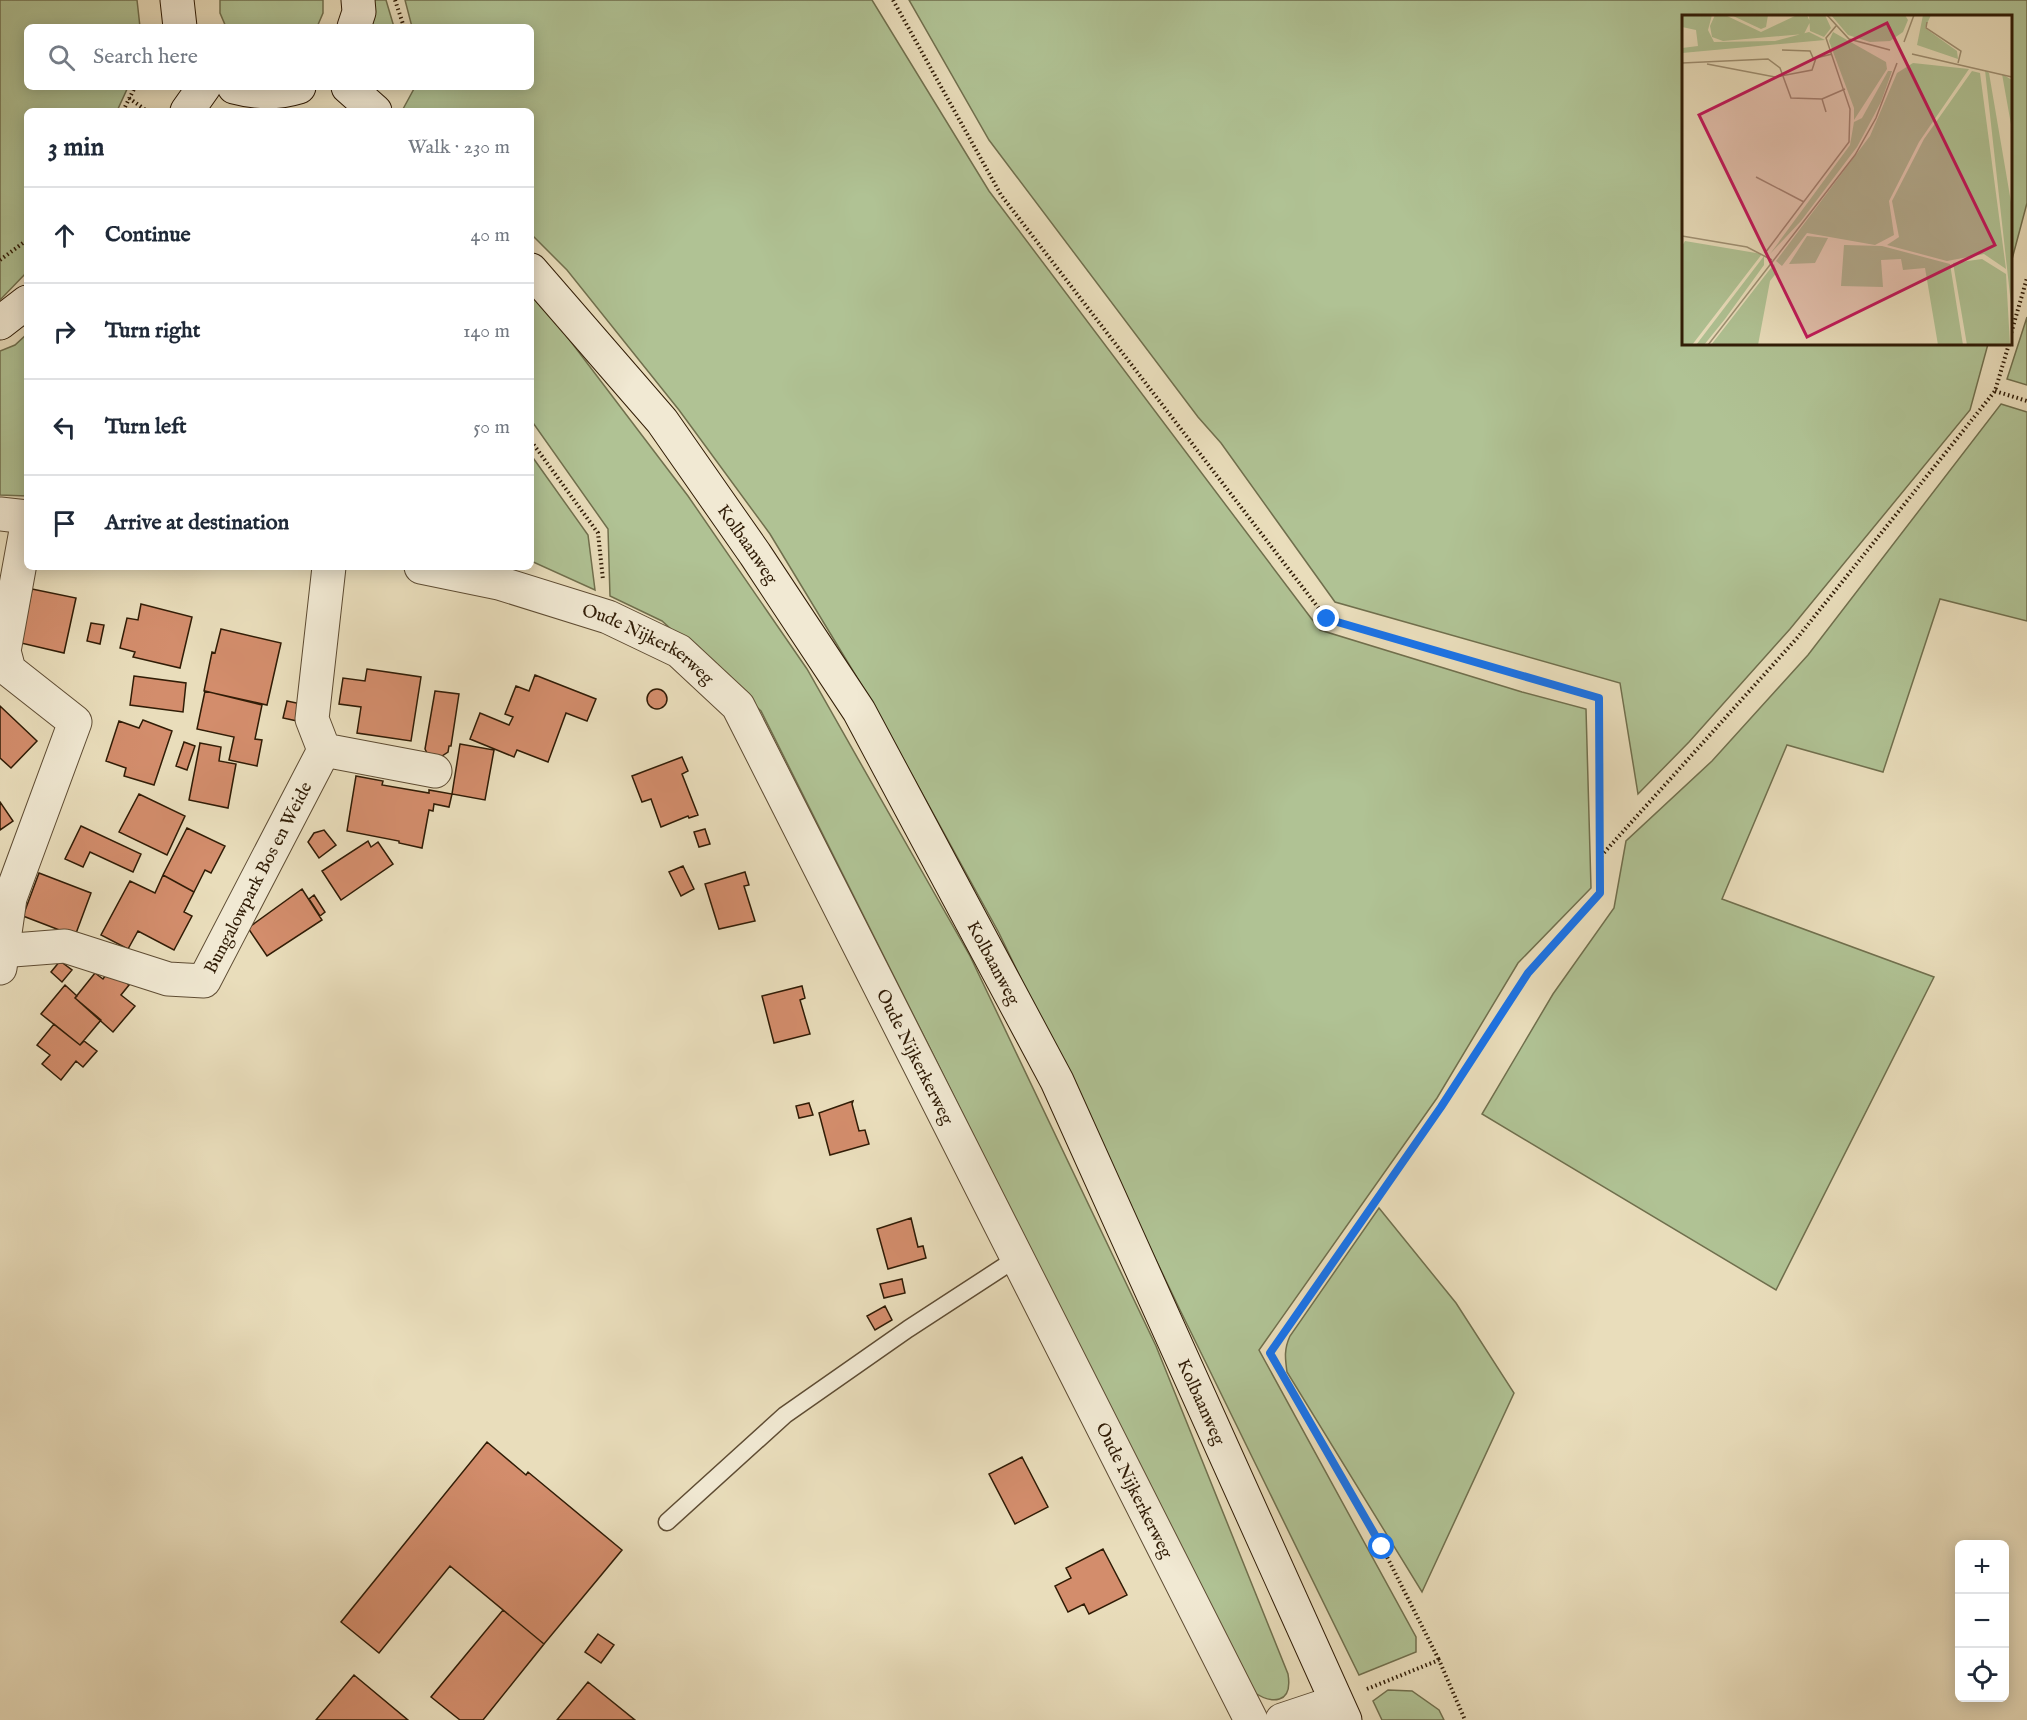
<!DOCTYPE html>
<html lang="en">
<head>
<meta charset="utf-8">
<style>
	:root { --surface:#fff; --page:#f2f2f3; --text:#1f2937; --muted:#747a83; --line:#e0e1e3 }
	body { margin:0; font-family:"IM FELL English",serif; background:var(--page); color:var(--text) }
	.controls { position:absolute; right:18px; bottom:18px; display:grid; overflow:hidden; border-radius:9px; box-shadow:0 3px 15px #0003 }
	.controls button { width:54px; height:54px; display:grid; place-items:center; padding:0; border:0; border-bottom:2px solid var(--line); background:var(--surface); color:var(--text); font:30px sans-serif }
	.stop { position:absolute; width:18px; height:18px; margin:-14px; border:4px solid #1a73e8; border-radius:50%; background:#fff }
	.stop.end { background:#1a73e8; border-color:#fff; box-shadow:0 2px 6px #0008 }
	.list { margin:0; padding:0; list-style:none }
	h2 { display:flex; justify-content:space-between; align-items:center; height:78px; margin:0; padding:0 24px; font-size:26px }
	h2 small { font-size:20px; font-weight:400; color:var(--muted) }
	.list li { display:grid; grid-template-columns:39px 1fr auto; gap:18px; align-items:center; box-sizing:border-box; height:96px; padding:0 24px; border-top:2px solid var(--line) }
	.list b { display:block; font-size:22px; white-space:nowrap }
	.list em { font-size:20px; font-style:normal; color:var(--muted) }
	.icon { flex:none; width:33px; height:33px; fill:none; stroke:currentColor; stroke-width:2; stroke-linecap:round; stroke-linejoin:round }
	.map { position:relative; flex:none; width:2027px; height:1720px; overflow:hidden }
	.search { position:absolute; background:var(--surface); box-shadow:0 3px 15px #0003; left:24px; top:24px; width:510px; height:66px; display:flex; align-items:center; gap:15px; box-sizing:border-box; padding:0 21px; border-radius:9px; color:var(--muted); font-size:22px }
	.panel { position:absolute; background:var(--surface); box-shadow:0 3px 15px #0003; left:24px; top:108px; width:510px; height:462px; border-radius:9px }
	.map>svg:first-child { display:block }
	.green { fill:#b0c294; stroke:#706f4d; stroke-width:1.5 }
	.building { fill:#d38d6c; stroke:#301c06; stroke-width:1.5 }
	.lines { fill:none; stroke-linecap:round; stroke-linejoin:round }
	.lane-casing { stroke:#5e4c33; stroke-width:19 }
	.street-casing { stroke:#5e4c33; stroke-width:35 }
	.secondary-casing { stroke:#301c06; stroke-width:35 }
	.path { stroke:#301c06; stroke-width:4; stroke-dasharray:1.5 3; stroke-linecap:butt }
	.lane { stroke:#f1e9d3; stroke-width:16 }
	.street { stroke:#f1e9d3; stroke-width:33 }
	.secondary { stroke:#f1e9d3; stroke-width:33 }
	.route { stroke:#1a73e8; stroke-width:8 }
	.labels { text-anchor:middle; stroke-width:6; stroke-linejoin:round; paint-order:stroke }
	.street-label { font-size:18px; fill:#301c06; stroke:#f1e9d3 }
	.inset-road { fill:none; stroke:#9f9073; stroke-width:1.5 }
	.view { fill:#c2185b; fill-opacity:0.15; stroke:#c2185b; stroke-width:3 }
	.inset-edge { fill:none; stroke:#301c06; stroke-width:3 }
</style>
</head>
<body>
<div class="map">
<svg width="2027" height="1720" viewBox="0 0 2027 1720">
	<rect width="100%" height="100%" fill="#e9ddbb"/>
	<filter id="stains"><feTurbulence type="fractalNoise" baseFrequency=".00333" numOctaves="4"/><feColorMatrix values="0 0 0 0 .2 0 0 0 0 .09 0 0 0 0 .02 0 0 0 .5 -.17"/></filter>
	<radialGradient id="worn" r=".72"><stop offset=".6" stop-color="#630" stop-opacity="0"/><stop offset="1" stop-color="#630" stop-opacity=".3"/></radialGradient>
	<path class="green" d="M0,0h137l3,27h-113v60h101l-11,24h-90v161l-27,28z
		M220,0h103v13l-6,14h-91l-6,-14z
		M371,0h15l8,27h-21z
		M405,0h467l117,191 331,439 202,62 64,17 5,179 -73,75 -81,135 -178,252 157,287v15l-57,23 -178,-363 -182,-379 -126,-229 -103,-170 -91,-124 -112,-140 -36,-36v-123h-126l-2,-2 12,-22h116v-60h-119z
		M909,0h1118v203l-16,60 -1,-247h-326v328h304l-18,66 -180,219 -101,113 -51,52 -18,-111 -285,-81 -114,-159 -23,-26 -209,-277z
		M531,295l28,31 129,170 119,173 163,287 186,390 132,328c5,30 -16,31 -36,17l-491,-980 -99,-90 -52,-25 -2,-67 -77,-109z
		M2027,317v68l-20,-6z
		M27,334v162l-27,-1v-144l15,-6z
		M2001,404l26,8v209l-87,-22 -57,173 -96,-27 -65,154 212,78 -158,313 -294,-176 71,-120 61,-86 12,-67 86,-80 96,-106z
		M531,455l57,80 7,55 -64,-29z
		M1379,1208l77,95 58,90 -92,199 -135,-220c-2,-14 -3,-23 3,-36z
		M1388,1690l24,1 27,19 5,10h-62l-9,-19z"/>
	<path class="building" d="M32,589l44,9 -12,55 -43,-10z
		M141,604l51,13 -12,51 -47,-11 2,-5 -15,-4 7,-30 11,2z
		M91,623l13,2 -4,19 -13,-3z
		M221,629l60,14 -14,62 -63,-14 8,-39 3,1z
		M367,669l54,8 -10,64 -54,-8 4,-26 -22,-3 4,-26 22,3z
		M535,675l61,24 -9,22 -21,-8 -18,49 -31,-12 -3,7 -44,-18 10,-26 29,12 4,-8 -8,-3 11,-28 13,5z
		M134,676l52,7 -3,29 -53,-7z
		M647 699a10 10 0 1 1 20 0a10 10 0 1 1-20 0Z
		M205,691l57,14 -7,34 7,1 -5,26 -28,-6 5,-23 -37,-8z
		M435,691l24,3 -8,52h-2l-1,6 -6,4 -15,-3 -2,-4z
		M287,701l19,4 -4,17 -19,-4z
		M0,706l37,35 -26,27 -11,-10z
		M143,720l29,11 -18,54 -30,-9 2,-8 -20,-7 13,-40 20,7z
		M184,742l11,4 -8,24 -11,-4z
		M200,743l21,4 -2,14 17,3 -8,44 -39,-8z
		M460,744l34,6 -9,50 -33,-6z
		M682,757l6,14 -6,3 16,41 -9,3 -1,-2 -27,11 -10,-28 -9,3 -10,-26z
		M356,776l27,5 -1,4 47,8v-3l23,4 -3,13 -15,-3 -1,7 -4,-1 -7,38 -23,-5v-2l-52,-10z
		M139,794l46,22 -18,39 -48,-23z
		M0,802l13,19 -13,9z
		M81,826l60,28 -8,18 -43,-20 -7,15 -18,-8z
		M187,828l38,18 -14,27 -6,-3 -11,22 -31,-17z
		M705,829l5,15 -11,3 -5,-15z
		M324,830l12,15 -17,13 -11,-16 6,-9z
		M368,841l3,6 7,-5 15,22 -52,36 -19,-29z
		M683,866l11,23 -13,7 -12,-24z
		M745,872l4,13 -5,1 11,35 -36,8 -14,-45z
		M39,873l52,20 -16,43 -52,-20z
		M163,875l31,17 -10,20 8,4 -18,34 -36,-19 -10,18 -27,-14 29,-54 25,12z
		M302,889l20,31 -55,36 -19,-28z
		M314,895l11,17 -5,4 -11,-17z
		M60,961l12,9 -10,12 -11,-10z
		M110,969l19,16 -8,10 14,11 -22,26 -38,-34 20,-25 8,6z
		M65,985l12,11 -2,2 26,22 -21,25 -39,-31z
		M802,986l3,12 -5,2 10,34 -36,9 -12,-47z
		M54,1024l26,21 4,-4 13,10 -14,16 -7,-6 -15,19 -19,-16 8,-9 -13,-10z
		M853,1101l-1,3 7,27 6,-1 4,14 -39,11 -11,-42z
		M809,1103l4,12 -14,3 -3,-12z
		M911,1218l7,29 5,-1 3,12 -38,11 -11,-40z
		M902,1279l3,14 -21,5 -4,-14z
		M885,1306l7,14 -17,10 -8,-14z
		M487,1442l39,33 2,-3 94,78 -78,94 -94,-78 -71,87 -38,-31z
		M1022,1457l26,50 -33,17 -26,-50z
		M1103,1549l24,46 -38,19 -5,-10 -16,8 -13,-26 16,-8 -5,-10z
		M503,1610l41,34 -61,76h-23l-29,-23z
		M598,1634l16,11 -13,18 -16,-11z
		M354,1675l54,45h-92z
		M588,1682l47,38h-78z"/>
	<g class="lines">
		<g class="lane-casing">
			<path id="lane" d="M667,1522l118,-107 123,-86 109,-71"/>
		</g>
		<g class="street-casing">
			<g id="street">
				<path d="M0,514l27,3"/>
				<path d="M329,567l-17,152 12,31 111,21"/>
				<path id="s1" d="M421,567l78,16 109,34 71,34 59,55 513,1014"/>
				<path id="s2" d="M0,951l65,-5 103,33 36,2 120,-231"/>
				<path d="M0,968l10,-70 65,-176 -66,-52 -5,-19 23,-126"/>
				<path d="M1282,1720l54,-18"/>
			</g>
		</g>
		<g class="secondary-casing">
			<g id="secondary">
				<path d="M177,0l3,27"/>
				<path d="M354,27l5,-15 -1,-12"/>
				<path d="M234,87c23,6 42,7 65,0"/>
				<path d="M348,87l27,24"/>
				<path d="M187,111l17,-24"/>
				<path id="s3" d="M531,270l131,151 93,133 104,157 198,370 288,639"/>
				<path d="M0,323l27,-21"/>
			</g>
		</g>
		<path class="path" d="M395,0l9,27
			M893,0l108,195 326,424 272,79 1,195 -72,80 -87,134 -171,246 112,194 57,113
			M129,98l18,13
			M123,111l12,-24
			M0,260l27,-20
			M2010,337l17,-59
			M1995,391l32,10
			M531,441l67,92 5,47
			M1601,856l197,-219 197,-246 14,-47
			M1367,1689l72,-29 26,60"/>
		<use href="#lane" class="lane"/>
		<use href="#street" class="street"/>
		<use href="#secondary" class="secondary"/>
	</g>
	<g class="lines">
		<path class="route" d="M1327,619l272,79 1,195 -72,80 -87,134 -171,246 112,194"/>
	</g>
	<g class="labels">
		<g class="street-label">
			<text dy="6" stroke="none"><textPath href="#s3" startOffset="350">Kolbaanweg</textPath></text>
			<text dy="6" stroke="none"><textPath href="#s1" startOffset="242">Oude Nijkerkerweg</textPath></text>
			<text dy="6" stroke="none"><textPath href="#s2" startOffset="326">Bungalowpark Bos en Weide</textPath></text>
			<text dy="6" stroke="none"><textPath href="#s3" startOffset="836">Kolbaanweg</textPath></text>
			<text dy="6" stroke="none"><textPath href="#s1" startOffset="746">Oude Nijkerkerweg</textPath></text>
			<text dy="6" stroke="none"><textPath href="#s3" startOffset="1322">Kolbaanweg</textPath></text>
			<text dy="6" stroke="none"><textPath href="#s1" startOffset="1232">Oude Nijkerkerweg</textPath></text>
		</g>
	</g>
	<g transform="translate(1682 15)">
		<rect width="330" height="330" fill="#e9ddbb"/>
		<path d="M0,0h30l-4,15 6,12 61,-1 34,-9 16,8 -143,13v-5l16,-2 -2,-16 -14,-3zM33,0h10l36,17 36,-17h10l3,7 -6,12 -81,7 -11,-4 -2,-11zM49,0h37l-2,12 -5,2zM127,0h16l6,13 -7,9 -14,-6zM149,0h74l3,5 -5,12 -13,9 -20,1 -22,-7zM241,0h8l-6,13 32,23 1,8 -41,-14zM151,17l53,30 1,7 -33,51v-12l-25,-67zM231,48l56,6 -50,73 -30,59 5,34 -19,10 -68,-12 -25,33 -6,-5 94,-125 27,-63zM303,55l4,3 23,135v105zM206,56h4l-11,31 -24,45 -56,74 -31,33 80,-109 4,-23 8,-4zM290,56l8,2 26,196 -22,-15 -37,7 -60,-16 12,-8 -7,-36 32,-62zM320,59l10,6v50zM125,221l21,2 -13,25 -26,1zM3,226l77,13 -70,91 -10,-1v-98zM162,230l38,1 68,18 13,81h-25l-13,-77 -22,2 -2,-11 -20,1 2,27 -42,-1zM82,241v9l-39,54 -21,26h-8zM300,244l24,15 4,71h-43l-14,-82zM92,249l3,8 -7,9 -12,64h-47z" fill="#b0c294"/>
		<path class="inset-road" d="M145,0l22,24 41,11M245,7l-1,6 35,23 -3,12M222,27l10,-27M100,35l28,1 4,9M230,39l100,23M0,48l86,-4 12,9 11,30 31,1M25,49l68,13 37,-7 4,-12 16,-4M144,97l-4,-13 23,-10M74,162l48,25M0,221l65,11 25,13M83,238l84,-111 1,-33 -24,-71 10,-12M26,330l147,-190 21,-37 21,-55"/>
		<path class="view" d="M205,8l108,222 -188,92 -108,-222z"/>
		<rect width="330" height="330" class="inset-edge"/>
	</g>
	<rect width="100%" height="100%" filter="url(#stains)"/>
	<rect width="100%" height="100%" fill="url(#worn)"/>
</svg>
<div class="controls">
<button>+</button>
<button>−</button>
<button><svg class="icon" aria-label="locate" viewBox="0 0 24 24"><circle cx="12" cy="12" r="6"/><path d="M12 2v4M12 18v4M2 12h4M18 12h4"/></svg></button>
</div>
<div class="stop" style="left:1382px;top:1547px"></div>
<div class="stop end" style="left:1327px;top:619px"></div>
<div class="search"><svg class="icon" aria-label="search" viewBox="0 0 24 24"><circle cx="10" cy="10" r="6"/><path d="M15 15l6 6"/></svg>Search here</div>
<section class="panel">
<h2>3 min<small>Walk · 230 m</small></h2>
<ul class="list">
<li><svg class="icon" aria-label="ahead" viewBox="0 0 24 24"><path d="M12 20V5M6 11l6-6 6 6"/></svg><div><b>Continue</b></div><em>40 m</em></li>
<li><svg class="icon" aria-label="right" viewBox="0 0 24 24"><path d="M7 20v-9h11M14 6l5 5-5 5"/></svg><div><b>Turn right</b></div><em>140 m</em></li>
<li><svg class="icon" aria-label="left" viewBox="0 0 24 24"><path d="M17 20v-9H6M10 6l-5 5 5 5"/></svg><div><b>Turn left</b></div><em>50 m</em></li>
<li><svg class="icon" aria-label="arrive" viewBox="0 0 24 24"><path d="M6 21V4h12l-3 4 3 4H6"/></svg><div><b>Arrive at destination</b></div></li>
</ul>
</section>
</div>
</body>
</html>
